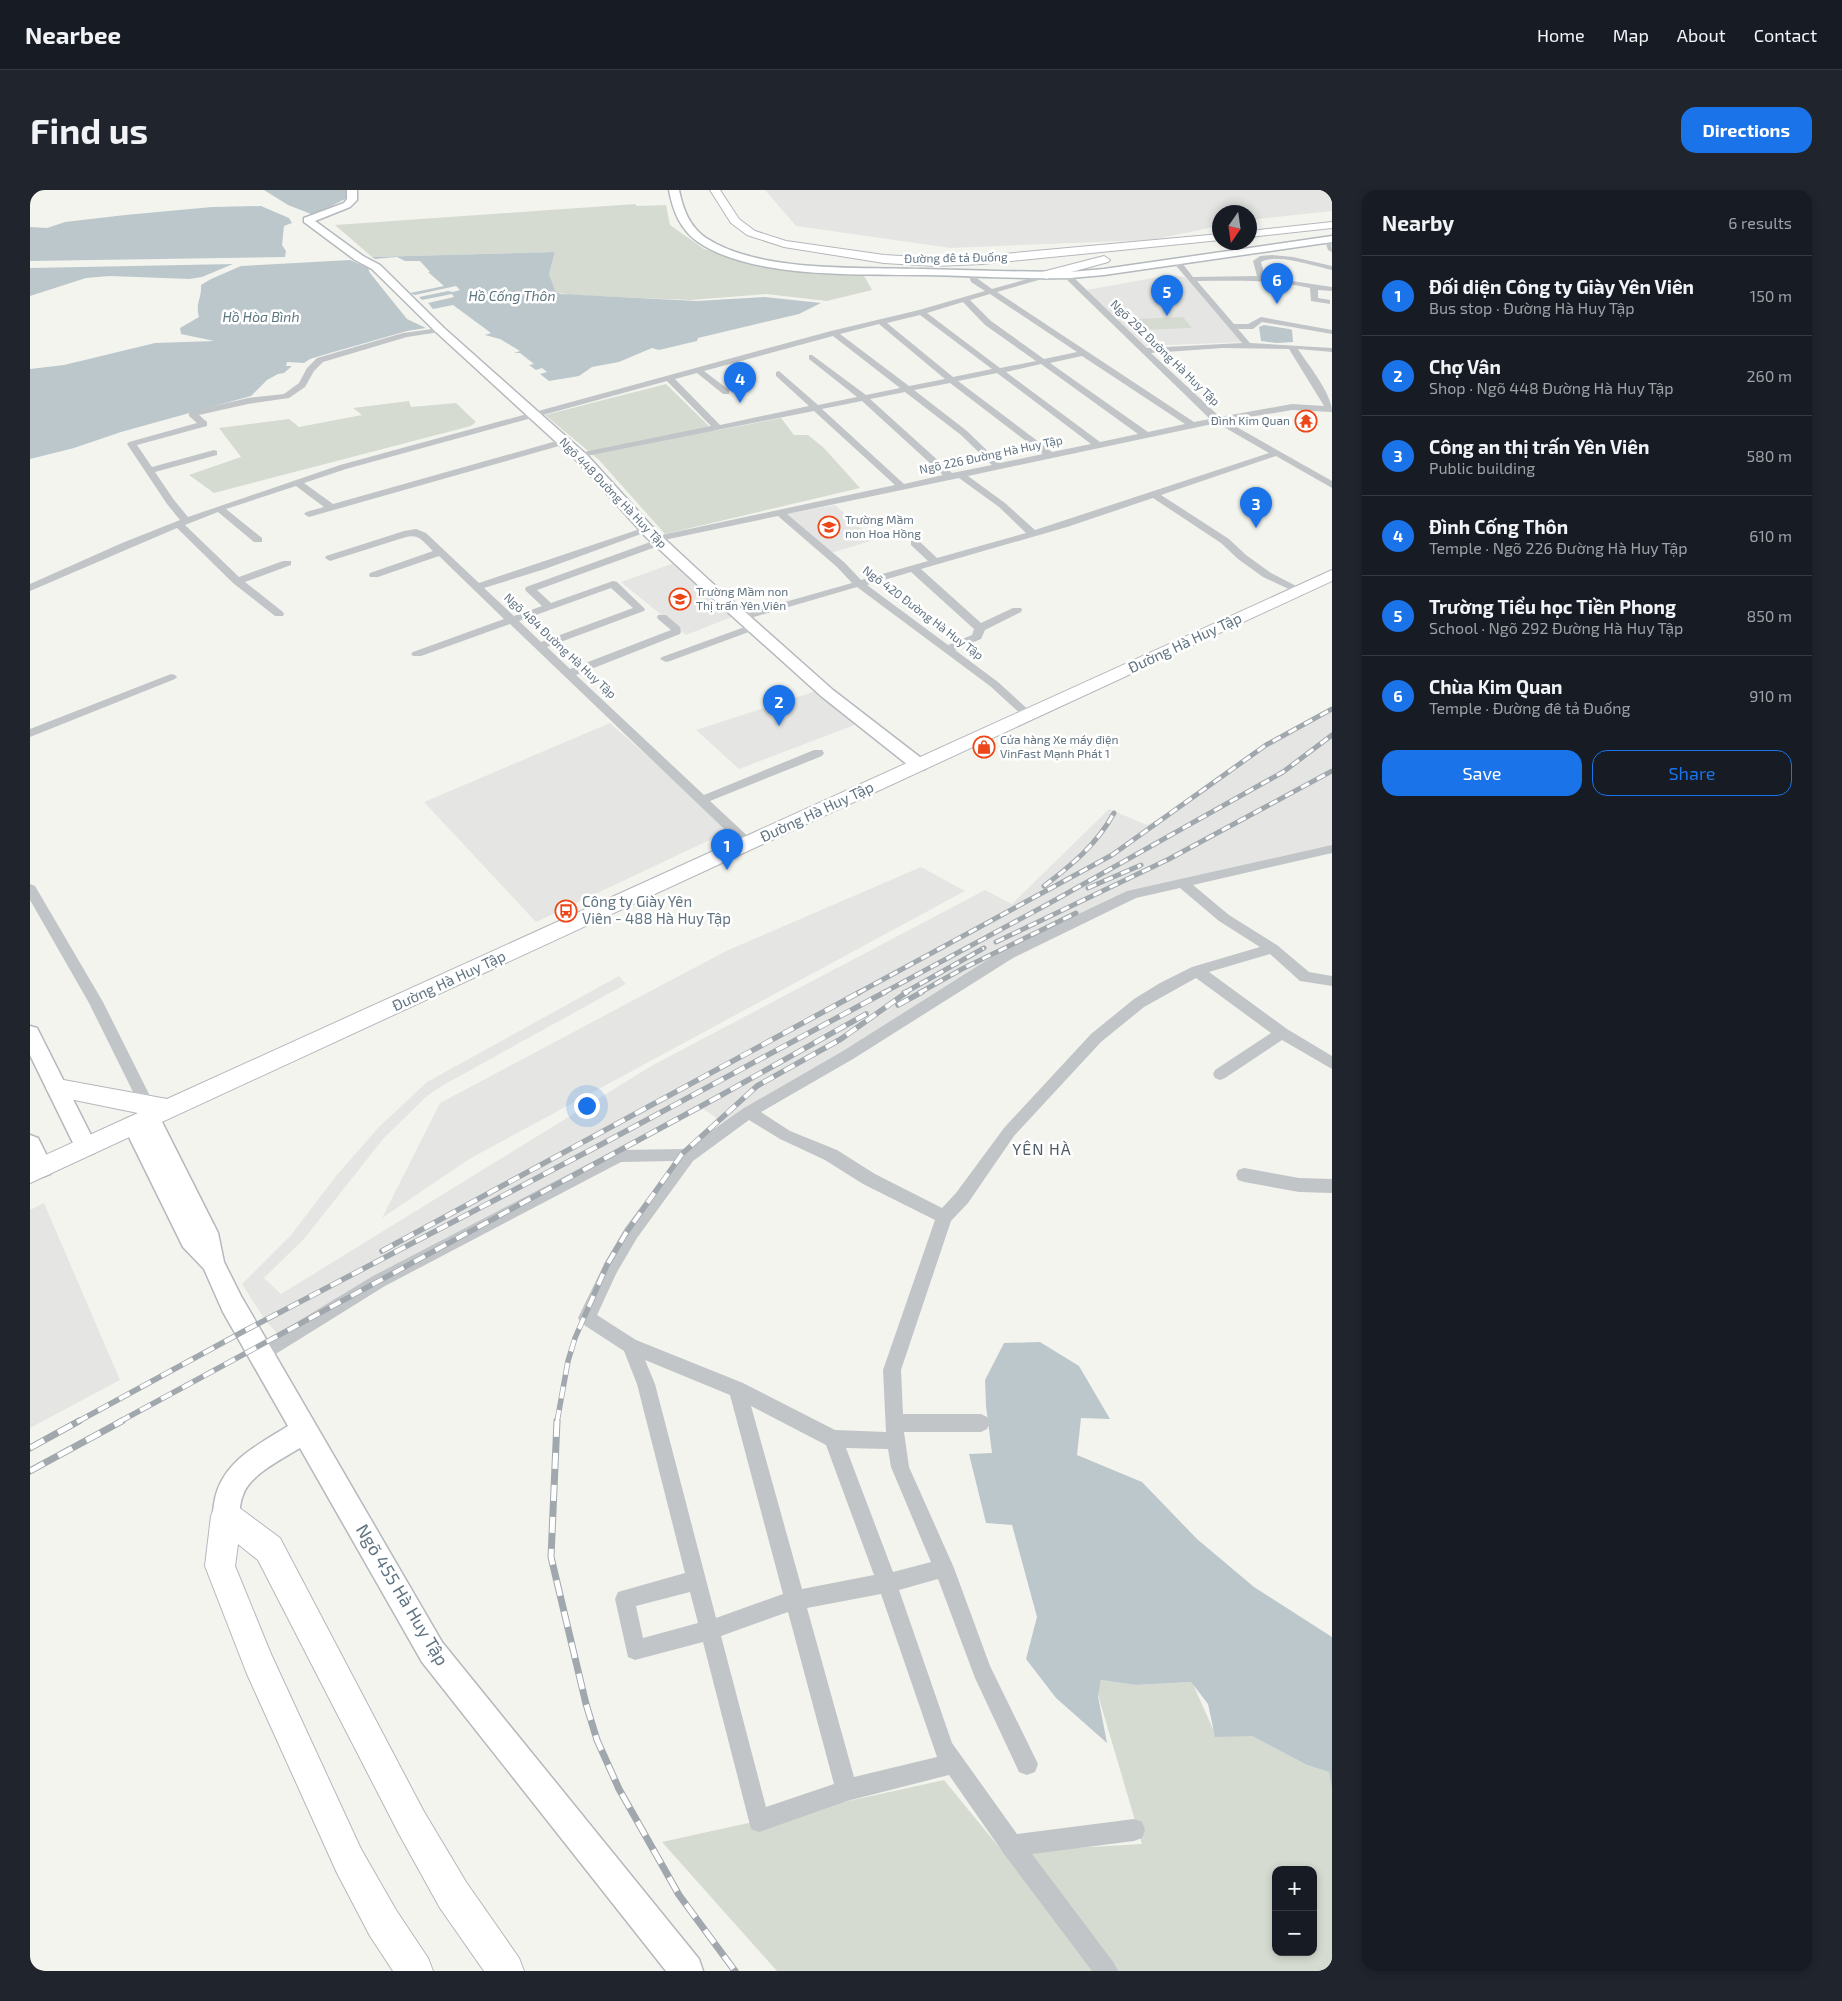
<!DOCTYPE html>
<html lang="en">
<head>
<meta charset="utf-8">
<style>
	:root { --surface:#171b24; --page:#20242c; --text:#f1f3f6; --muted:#9ea1a6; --line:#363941; --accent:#1a73e8 }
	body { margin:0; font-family:"Exo 2",sans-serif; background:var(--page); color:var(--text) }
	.controls { position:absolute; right:15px; bottom:15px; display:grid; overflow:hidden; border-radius:10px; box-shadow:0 2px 8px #0003 }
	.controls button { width:45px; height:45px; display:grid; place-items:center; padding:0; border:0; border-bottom:1px solid var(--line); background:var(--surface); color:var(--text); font:25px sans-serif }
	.compass { position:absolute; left:1182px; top:15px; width:45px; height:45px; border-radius:50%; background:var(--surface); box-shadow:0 2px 8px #0003; rotate:193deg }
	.you { position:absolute; left:556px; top:915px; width:18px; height:18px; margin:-12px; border:4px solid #fff; border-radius:50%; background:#1a73e8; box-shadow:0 0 0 8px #1a73e833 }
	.badge { display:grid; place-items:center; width:32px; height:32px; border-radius:50%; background:var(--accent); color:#fff; font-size:16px; font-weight:700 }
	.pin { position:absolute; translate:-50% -41px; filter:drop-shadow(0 1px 2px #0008) }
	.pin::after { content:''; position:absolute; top:26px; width:18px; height:15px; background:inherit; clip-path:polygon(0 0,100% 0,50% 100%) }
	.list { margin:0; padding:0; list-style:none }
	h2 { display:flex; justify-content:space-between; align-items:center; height:65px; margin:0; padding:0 20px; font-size:21px }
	h2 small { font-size:16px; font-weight:400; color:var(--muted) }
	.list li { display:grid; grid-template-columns:32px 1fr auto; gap:15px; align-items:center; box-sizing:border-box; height:80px; padding:0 20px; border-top:1px solid var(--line) }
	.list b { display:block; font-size:19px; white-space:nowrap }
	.list p { margin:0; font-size:16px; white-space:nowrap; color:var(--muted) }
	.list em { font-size:16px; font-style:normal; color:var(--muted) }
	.actions { display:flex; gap:10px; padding:15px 20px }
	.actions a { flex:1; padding:11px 0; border:1px solid var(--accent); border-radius:15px; text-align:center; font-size:18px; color:var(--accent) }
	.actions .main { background:var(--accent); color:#fff }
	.map { position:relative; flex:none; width:1302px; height:1781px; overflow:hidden; border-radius:15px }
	header { display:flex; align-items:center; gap:30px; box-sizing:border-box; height:70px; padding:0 25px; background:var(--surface); border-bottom:1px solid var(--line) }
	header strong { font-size:24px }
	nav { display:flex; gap:28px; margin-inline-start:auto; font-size:18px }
	.intro { display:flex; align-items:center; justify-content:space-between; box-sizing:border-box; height:120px; padding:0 30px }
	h1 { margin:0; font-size:35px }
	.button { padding:12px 22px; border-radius:15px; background:var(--accent); color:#fff; font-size:18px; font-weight:700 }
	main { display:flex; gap:30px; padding:0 30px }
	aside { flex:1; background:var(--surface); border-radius:15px; box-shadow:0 2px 8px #0003 }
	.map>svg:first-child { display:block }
	.built { fill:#e5e6e3 }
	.green { fill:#d5dbd0; fill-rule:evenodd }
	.water { fill:#bcc7cc }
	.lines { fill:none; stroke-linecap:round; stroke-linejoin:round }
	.secondary-casing { stroke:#b3b9bd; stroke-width:3 }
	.primary-casing { stroke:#b4b8bc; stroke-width:2 }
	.street { fill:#c1c5c8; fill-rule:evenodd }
	.secondary { fill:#fff; fill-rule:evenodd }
	.primary { fill:#fff; fill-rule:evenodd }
	.rail-far2-casing { stroke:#a1a8ad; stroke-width:5 }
	.rail-far1-casing { stroke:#a1a8ad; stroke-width:5.5 }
	.rail-casing { stroke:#a1a8ad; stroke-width:7 }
	.rail-far2 { stroke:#fff; stroke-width:3; stroke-dasharray:9; stroke-linecap:butt }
	.rail-far1 { stroke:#fff; stroke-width:4; stroke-dasharray:12; stroke-linecap:butt }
	.rail { stroke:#fff; stroke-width:5; stroke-dasharray:16; stroke-linecap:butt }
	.labels { text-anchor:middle; stroke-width:5; stroke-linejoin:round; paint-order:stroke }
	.far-street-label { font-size:12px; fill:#617482; stroke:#fff }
	.far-poi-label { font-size:12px; fill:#617482; stroke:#fff; text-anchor:start }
	.far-water-label { font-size:14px; font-style:italic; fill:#5d7780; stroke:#fff }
	.street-label { font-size:15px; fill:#617482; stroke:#fff }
	.poi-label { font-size:15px; fill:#617482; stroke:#fff; text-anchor:start }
	.neighbourhood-label { font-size:16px; letter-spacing:1px; fill:#505d67; stroke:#fff }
	.near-street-label { font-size:18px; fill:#617482; stroke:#fff }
</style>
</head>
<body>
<header>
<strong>Nearbee</strong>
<nav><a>Home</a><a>Map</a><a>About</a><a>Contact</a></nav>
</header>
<div class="intro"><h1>Find us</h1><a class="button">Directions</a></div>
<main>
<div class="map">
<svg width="1302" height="1781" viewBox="0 0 1302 1781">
	<rect width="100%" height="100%" fill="#f4f4ef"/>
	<path class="built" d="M735,0h567v21l-82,9v-8h-30l-1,14 -68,14 -201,8 -154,-22z
		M1140,85l15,2 58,65 -97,4 -60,-56z
		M805,315l39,35 -43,13 -47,-39z
		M647,372l60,53 -51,20 -65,-53z
		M789,500l41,33 -121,46 -43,-39z
		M1302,517v139l-206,50 -105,47 -84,49 -81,53 -129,80 -24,-16 -160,85 -257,149 -21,-23 -23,-36 49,-49 45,-59 43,-49 48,-45 192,-106 7,8 -186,103 -13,9 -44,43 -79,100 -40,39 17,16 372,-229 332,-175 27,14 97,-95 38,16 21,-12 86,-62z
		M580,533l121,107 -195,92 -112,-120z
		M891,677l44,24 -494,267 -89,60 58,-115 286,-152z
		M14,1013l76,177 -90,48v-218z"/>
	<path class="green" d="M605,14l2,2 29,-1 4,20 34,24 52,16 107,9 9,16 -45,11 -61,-7 -75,6 -122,-5 -13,-3 -7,-18 6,-22 -183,5 -37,-32z
		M1153,127l9,11 -50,2 -8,-11z
		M636,194l48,47 67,-13 13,17h14l16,13 36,40 -195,46 -66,-74 -54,-45z
		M379,211l2,6 45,-4 20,19 -5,4 -257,67 -25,-18 52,-18 -22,-29 70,-9 10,8 63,-12 -9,-7z
		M1071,1490l35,5 56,-3 21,47 39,7 55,29 22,7 3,17v182h-555l-115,-129 282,-62 59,72 139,-8 -44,-149zM1246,1680h37v82h-37z"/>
	<path class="water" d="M234,0h84v5l-3,4 -23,12 -11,3 -23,-9z
		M231,16l28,12 3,5 -8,3 -2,19 4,6 -1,6 -255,4v-34l17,1 18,-6 60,-7 87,-8z
		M525,62l-6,22 7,18 5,2 136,7 68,-4 56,6 -22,11 -101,24 -1,3 -38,9 -7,-2 -33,14 -27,5 -13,9 -30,5 -9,-7 7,-2 -5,-4 -6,2 -7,-5 5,-1 -14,-11h-6l6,-2 -20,-12 -15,-4 6,-2 -38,-28 -20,4 -5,-6 26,-6 -2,-3 -30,6 -3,-3 29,-6 5,1 7,-2 -4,-4 -41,9 -5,-2 34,-7 -16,-14h2l-10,-11h-15l-8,-4 -22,2 -3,-2z
		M320,70l18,8 2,5 37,46 19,9 -19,3 -77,22 -20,6 -6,4 -17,-1 -1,4h6l-8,7 -6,1 -11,6 -16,16 -130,36 -47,16 -44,11v-90l34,-4 91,-22 59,-2 -33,-7 -1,-6 19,-11c-4,-14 3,-19 2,-32l10,-6 30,-13z
		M203,74l-31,13 -13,2 -79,-3 -24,2 -56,18v-28z
		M1234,135l25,4 3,1 1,12 -16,1 -16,-2 -2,-14z
		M1010,1152l39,24 31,53 -29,-1 -4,37 65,27 55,57 57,48 78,50v152l-3,-17 -22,-7 -55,-29 -37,1 -7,-33 -17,-22 -55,3 -35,-5 -3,16 9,47 -51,-45 -30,-39 11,-42 -25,-92 -26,-2 -17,-69 23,-1 -6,-47 -1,-26 19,-37z"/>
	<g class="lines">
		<g class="secondary-casing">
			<path id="secondary" d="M317,0h10v10l-7,7 -35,14 48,35 17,9 64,63 144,128 68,75 54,50 123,109 92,71 3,4 -3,4 -6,1 -6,-1 -92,-73 -121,-109 -54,-50 -68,-75 -142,-130 -64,-63 -17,-9 -51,-38v-4l40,-15 3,-4z
				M639,0h10c4,19 10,36 27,48 54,35 153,29 216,31 49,1 99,3 148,3l34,-3 228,-33v6l-228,33 -34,3c-48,1 -96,-2 -145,-3 -64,-1 -173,4 -227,-33 -18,-13 -25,-31 -29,-52z
				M0,836l7,2 60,119 -3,6 -8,3 -8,-3 -3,-6 -45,-92z
				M119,919l8,3 61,121 6,29 17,34 201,346 257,317 4,12h-37l-244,-309 -122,-214c-16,10 -51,27 -57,47 -4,10 -3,20 -7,30l-10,4 -10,-4c-4,-9 -3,-16 -1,-26 8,-38 43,-54 73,-73l-65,-114 -19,-43 -21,-22 -60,-122 3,-6 8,-3 4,2 3,-6z
				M0,945l8,3 15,30 -3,6 -8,3 -8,-3 -4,-8z"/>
		</g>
		<g class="primary-casing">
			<path id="primary" d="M680,0h10l19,29 16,12 31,10 98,14 51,3 47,-2 238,-22v6l-238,24 -47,2 -51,-3 -100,-16 -37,-12 -16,-12z
				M1302,32v6l-82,9v-6z
				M1074,66l6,4 -2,2 -62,17 -6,-4 2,-3z
				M1302,380v11l-1302,602v-21l108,-49 -88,-18 -4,-7 4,-7 8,-2 109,20z
				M196,1311l11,5 43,32 143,272 43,72 53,76 5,13h-40l-44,-63 -41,-74 -141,-274 -20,-16 -3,22 36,88 90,195 35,61 32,48 5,13h-40l-23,-35 -33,-63 -90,-199 -42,-108 6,-50 4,-10z"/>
		</g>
		<path class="street" d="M1294,47l7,2 1,13 -4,-2z
			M1242,65l21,2 39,9v4c-18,-4 -54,-17 -71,-8l4,15 67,10v4l-14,-1v8l12,2v4l-19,-3 -1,-13c-37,-9 -74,-7 -113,-7l37,43h14l13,-7 71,13v4l-70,-12 -9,7h-15l12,14 82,5v4l-34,-3c10,16 34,44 34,63l-40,-2 -66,11 106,60v7l-56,-32 -115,39 68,44 17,16 25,18 33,17 -5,3 -4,-1 -32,-15 -25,-18 -17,-16 -68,-45 -86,29 -146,42 60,54 32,-15h8l1,2 -1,2 -36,18 -4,9 -26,11 43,32 34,31 2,2 -2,2h-8l-34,-31 -133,-99 -110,32h-8l-1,-2 1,-2 113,-32 -15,-16 -59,-51 -114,24v4l-127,46 14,13 62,-22 4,1 28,27 -1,2 -97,36 23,22 101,-39 -13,-11 -1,-2 1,-2h8l14,12 1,5 -1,2 -104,41 128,120 110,-45h8l2,3 -2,3 -112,45 43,40 1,3 -6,4 -5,-1 -233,-223 -89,32h-8l-2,-2 2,-2 91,-33 -65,-63 -61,21h-8l-1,-2 1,-2 63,-22c-10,-9 -13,-17 -27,-14l-76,24 -5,-3 1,-2 78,-25 12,-2 10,4 53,50 164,-55 4,-1 5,3 -107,39 -61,19 30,28 28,-10 -16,-15 -1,-2 1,-2 127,-46 -2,-2 1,-2 243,-52 -81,-74 -238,47 -2,-2 5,-3 132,-27 -44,-45 -321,88 -42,14 29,21 227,-64h6v4l-257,73 -5,-3 2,-2 18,-5 -28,-21 -70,23 36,29v4h-8l-36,-30 -33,13 54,52 44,-16h8v4l-46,17 38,30 1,2 -1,2h-8l-42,-33 -56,-55 -147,63v-7l92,-41 58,-23 -13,-16 -40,-60 2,-2 68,-19 -8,-7v-4l59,-14 36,-4 15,-11 8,-15 10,-10 86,-25 37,-5 4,2 -4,2 -33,5 -84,25 -9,9 -9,16 -16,11 -41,6 -49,11 8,7v4l-70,19 15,22 62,-17 3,1v4l-62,17 19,28 14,17 152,-52 491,-134 88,-21 66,-19 -14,-9 -3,-9 4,-2 4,2 2,6 14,10 57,-16v4l-52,15 197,130 16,-3 -148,-144 7,-2 78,75 95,-5 -70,-82 7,-2 14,18 64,-1 -4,-15 7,-5zM960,104l87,58 -33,7 -53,-38 -21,-21zM933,112l22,23 51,36 -36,7 -73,-55zM890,125l72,54 -39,8 -66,-54zM849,134l66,55 -36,7 -69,-52zM803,146l67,52 -34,7 -54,-40h-3v4l48,38 -39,8 -39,-34 -3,1v4l33,30 -89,19 -45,-46 22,-6 26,21h6v-4l-25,-19zM1193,158l66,1 35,57 -32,-2 -72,13 -69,-64zM1052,166l103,68 -37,8 -98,-69zM1011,174l97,70 -38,8 -94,-70zM967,183l94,71 -39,8 -94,-71zM920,193l93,71 -43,9 -33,-32 -53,-41zM875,202l56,43 31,30 -40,8 -82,-74zM832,211l81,74 -39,9 -82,-75zM1187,233l52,30 -234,77 -30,-27 -37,-27zM929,288l40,29 27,26 -89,25 -18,-17h-8v4l17,16 -67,19 -16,-17 -58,-49zM881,382l63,57 -2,6 -24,10 -81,-60zM581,398l22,20 -92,34 -22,-21z
			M723,434l4,1 1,2 -1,2 -87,32 -4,1 -6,-3 2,-2z
			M141,484l4,1 2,2 -2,2 -145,58v-8z
			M1302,655v8l-139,32 36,30 48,30 32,27 23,4v10l-32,-5 -30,-27 -61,18 78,57 45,27v13l-50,-29 -57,38 -5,2 -5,-2 -2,-4 2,-4 56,-37 -75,-55 -52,29 -43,35 -87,94 -46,67 -17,18 -50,149 2,44h78l6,3 3,6 -3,6 -6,3h-77l5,35 45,101 36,98 48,98 -3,8 -8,3 -8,-3 -44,-94 -37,-99 -39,11 53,153 65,91 117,-15 8,3 3,8 -3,8 -8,3 -102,13 82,109 4,8h-26l-88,-117 -55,-79 -102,26 -88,31 -8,-3 -48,-187 -68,18 -7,-3 -13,-58 3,-7 67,-19 -48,-189 -13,-33 -43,-28 -3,-5 27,-56 20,-34 50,-67 -54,1 -236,124 -119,74 -6,2 -6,-2 -3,-6 3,-6 119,-72 240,-125 6,-1 66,-1 59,-41 99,-57 160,-101 124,-59zM1150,698l39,33 41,26 -68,20 -32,16 -26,16 -43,35 -87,94 -48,65 -14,15 -67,-34 -38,-24 -47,-19 -29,-19 92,-53 160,-101 123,-60zM719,930l31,19 45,21 38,24 72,36 -52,150 3,62 -51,-2 -92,-47 -107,-43 -39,-25 20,-43 20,-34 56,-77zM615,1170l85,35 53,199 -67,24 -61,-234zM721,1216l75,39 48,130 -72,14zM816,1258l42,1 3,18 40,95 -38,10zM660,1402l8,31 -55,15 -7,-32zM851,1404l56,163 -83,20 -47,-169zM758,1422l46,172 -68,23 -45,-171z
			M0,694l5,2 68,116 51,102 -3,4 -5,2 -5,-2 -52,-105 -59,-103z
			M1214,978l55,10 33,1v14l-33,-1 -55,-10 -6,-2 -2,-5 2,-5z"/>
		<use href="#secondary" class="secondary"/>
		<use href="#primary" class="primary"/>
		<g class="rail-far2-casing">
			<path id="rail-far2" d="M1014,696c28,-21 53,-42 70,-73
				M1058,698l53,-23
				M966,752l173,-83 163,-88
				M828,803l254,-138 154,-110 66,-36
				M853,803l165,-89 235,-132 49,-37
				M874,803l80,-45
				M875,803l3,-2
				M889,803l43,-24 114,-56"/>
		</g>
		<g class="rail-far1-casing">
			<path id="rail-far1" d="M874,803l2,-1
				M868,815l24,-13
				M352,1061l478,-259
				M47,1232l169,-92 356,-186 283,-152
				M89,1232l597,-324 150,-84
				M527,1232l11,-61 7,-23 32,-73 19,-32 56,-79 75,-68 84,-47 66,-47"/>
		</g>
		<g class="rail-casing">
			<path id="rail" d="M527,1231l-6,136 35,147 11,36 22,49 60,106 56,76
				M0,1258l49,-27
				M0,1281l92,-50"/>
		</g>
		<use href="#rail-far2" class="rail-far2"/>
		<use href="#rail-far1" class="rail-far1"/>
		<use href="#rail" class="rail"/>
	</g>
	<defs>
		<g id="temple-ring" transform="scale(1.125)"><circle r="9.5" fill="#fff" stroke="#ec4718" stroke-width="1.5"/><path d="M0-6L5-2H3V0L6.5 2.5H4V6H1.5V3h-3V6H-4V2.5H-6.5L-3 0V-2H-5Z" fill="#ec4718"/></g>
		<g id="school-ring" transform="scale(1.125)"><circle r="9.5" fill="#fff" stroke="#ec4718" stroke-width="1.5"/><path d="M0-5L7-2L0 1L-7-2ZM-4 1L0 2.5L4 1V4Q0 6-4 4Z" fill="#ec4718"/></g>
		<g id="shop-ring" transform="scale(1.125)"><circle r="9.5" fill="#fff" stroke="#ec4718" stroke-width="1.5"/><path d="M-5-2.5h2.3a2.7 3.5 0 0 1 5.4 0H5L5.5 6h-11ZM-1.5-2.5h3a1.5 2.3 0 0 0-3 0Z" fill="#ec4718"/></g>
		<g id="bus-ring" transform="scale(1.125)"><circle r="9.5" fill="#fff" stroke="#ec4718" stroke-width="1.5"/><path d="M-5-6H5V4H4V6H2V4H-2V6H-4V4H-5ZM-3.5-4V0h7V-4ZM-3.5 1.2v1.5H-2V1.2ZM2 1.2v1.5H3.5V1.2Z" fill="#ec4718"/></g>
	</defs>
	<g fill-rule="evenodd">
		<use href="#temple-ring" x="1276" y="231"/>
		<use href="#school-ring" x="799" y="337"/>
		<use href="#school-ring" x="650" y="409"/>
		<use href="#shop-ring" x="954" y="557"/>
		<use href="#bus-ring" x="536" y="721"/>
	</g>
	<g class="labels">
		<g class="far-street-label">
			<text transform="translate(926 68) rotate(-1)" y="4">Đường đê tả Đuống</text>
			<text transform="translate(1135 163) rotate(44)" y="4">Ngõ 292 Đường Hà Huy Tập</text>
			<text transform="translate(961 265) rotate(-12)" y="4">Ngõ 226 Đường Hà Huy Tập</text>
			<text transform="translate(583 303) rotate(46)" y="4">Ngõ 448 Đường Hà Huy Tập</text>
			<text transform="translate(893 423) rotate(37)" y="4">Ngõ 420 Đường Hà Huy Tập</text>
			<text transform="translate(530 456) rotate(43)" y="4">Ngõ 484 Đường Hà Huy Tập</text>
		</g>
		<g class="far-poi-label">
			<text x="1260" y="235" text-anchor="end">Đình Kim Quan</text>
			<text x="815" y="334">Trường Mầm<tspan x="815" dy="14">non Hoa Hồng</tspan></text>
			<text x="666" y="406">Trường Mầm non<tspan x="666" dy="14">Thị trấn Yên Viên</tspan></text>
			<text x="970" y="554">Cửa hàng Xe máy điện<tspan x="970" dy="14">VinFast Mạnh Phát 1</tspan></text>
		</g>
		<g class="far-water-label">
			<text x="482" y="111">Hồ Cống Thôn</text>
			<text x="231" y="132">Hồ Hòa Bình</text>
		</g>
		<g class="street-label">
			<text transform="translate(1155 453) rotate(-25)" y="5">Đường Hà Huy Tập</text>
			<text transform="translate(787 622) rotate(-25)" y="5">Đường Hà Huy Tập</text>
			<text transform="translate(419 791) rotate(-25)" y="5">Đường Hà Huy Tập</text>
		</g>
		<g class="poi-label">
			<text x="552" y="717">Công ty Giày Yên<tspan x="552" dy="17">Viên - 488 Hà Huy Tập</tspan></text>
		</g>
		<g class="neighbourhood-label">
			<text x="1012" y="965">YÊN HÀ</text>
		</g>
		<g class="near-street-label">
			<text transform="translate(372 1405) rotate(59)" y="6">Ngõ 455 Hà Huy Tập</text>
		</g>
	</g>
</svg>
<div class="controls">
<button>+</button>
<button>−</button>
</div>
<svg class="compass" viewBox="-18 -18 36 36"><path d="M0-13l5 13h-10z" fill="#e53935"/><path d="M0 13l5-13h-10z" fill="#9ea1a6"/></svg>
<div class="you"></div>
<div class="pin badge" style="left:697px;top:680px">1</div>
<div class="pin badge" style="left:749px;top:536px">2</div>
<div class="pin badge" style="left:1226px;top:338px">3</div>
<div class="pin badge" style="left:710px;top:213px">4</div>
<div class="pin badge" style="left:1137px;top:126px">5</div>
<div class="pin badge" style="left:1247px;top:114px">6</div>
</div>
<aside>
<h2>Nearby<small>6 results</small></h2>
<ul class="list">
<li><span class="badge">1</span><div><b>Đối diện Công ty Giày Yên Viên</b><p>Bus stop · Đường Hà Huy Tập</p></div><em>150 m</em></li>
<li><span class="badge">2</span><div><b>Chợ Vân</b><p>Shop · Ngõ 448 Đường Hà Huy Tập</p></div><em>260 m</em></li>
<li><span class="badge">3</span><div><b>Công an thị trấn Yên Viên</b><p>Public building</p></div><em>580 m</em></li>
<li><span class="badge">4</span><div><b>Đình Cống Thôn</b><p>Temple · Ngõ 226 Đường Hà Huy Tập</p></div><em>610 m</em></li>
<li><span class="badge">5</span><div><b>Trường Tiểu học Tiền Phong</b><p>School · Ngõ 292 Đường Hà Huy Tập</p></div><em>850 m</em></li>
<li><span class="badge">6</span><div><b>Chùa Kim Quan</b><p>Temple · Đường đê tả Đuống</p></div><em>910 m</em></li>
</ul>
<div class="actions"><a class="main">Save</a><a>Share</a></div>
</aside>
</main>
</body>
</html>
